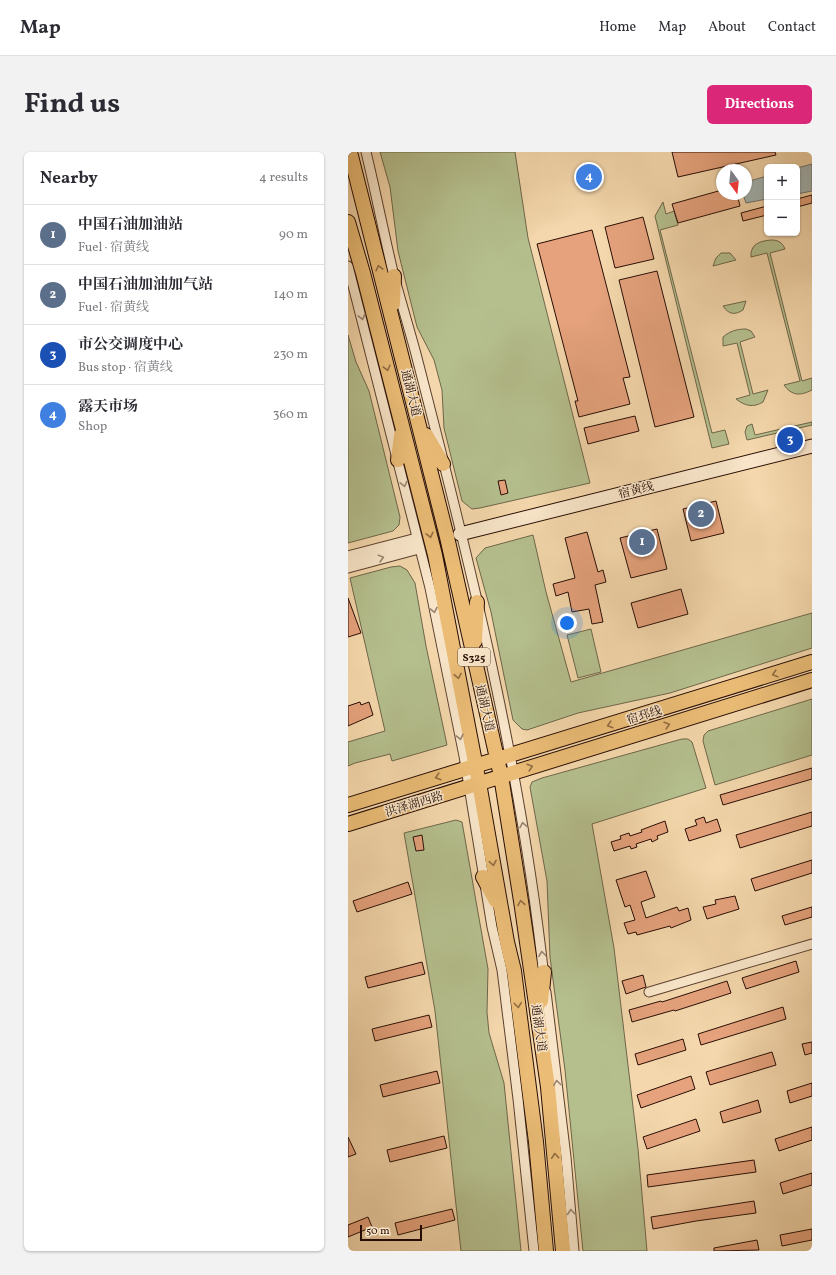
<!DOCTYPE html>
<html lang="en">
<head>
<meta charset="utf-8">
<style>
	:root { --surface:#fff; --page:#f2f2f3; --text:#2b2b33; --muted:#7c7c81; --line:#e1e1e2; --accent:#db2777 }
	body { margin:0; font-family:Vollkorn,"Noto Serif SC",serif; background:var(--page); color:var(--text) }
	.controls { position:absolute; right:12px; top:12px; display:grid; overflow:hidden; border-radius:6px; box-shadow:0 1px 3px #0004 }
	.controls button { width:36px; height:36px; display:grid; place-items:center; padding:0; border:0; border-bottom:1px solid var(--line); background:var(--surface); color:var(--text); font:20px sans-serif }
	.compass { position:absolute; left:368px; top:12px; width:36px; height:36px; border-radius:50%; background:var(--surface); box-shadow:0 1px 3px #0004; rotate:165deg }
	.scale { position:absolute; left:12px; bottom:10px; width:62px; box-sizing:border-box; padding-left:4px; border:2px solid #280d04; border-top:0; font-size:11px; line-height:14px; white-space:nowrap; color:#280d04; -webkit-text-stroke:3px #f8e5c9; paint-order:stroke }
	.you { position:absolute; left:219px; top:471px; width:14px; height:14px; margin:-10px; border:3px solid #fff; border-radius:50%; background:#1a73e8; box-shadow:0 0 0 6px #1a73e833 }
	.badge { display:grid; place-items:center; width:26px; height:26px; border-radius:50%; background:var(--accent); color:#fff; font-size:13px; font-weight:700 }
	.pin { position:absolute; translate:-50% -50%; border:2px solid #fff; box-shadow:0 1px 4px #0006 }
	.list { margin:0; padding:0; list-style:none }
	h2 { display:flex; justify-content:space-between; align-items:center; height:52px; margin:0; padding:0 16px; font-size:17px }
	h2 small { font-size:13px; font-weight:400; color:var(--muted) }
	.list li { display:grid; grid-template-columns:26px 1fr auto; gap:12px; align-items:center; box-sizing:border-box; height:60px; padding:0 16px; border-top:1px solid var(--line) }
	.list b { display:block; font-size:15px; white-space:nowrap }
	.list p { margin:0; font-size:13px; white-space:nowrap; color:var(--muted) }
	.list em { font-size:13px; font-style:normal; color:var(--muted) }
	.map { position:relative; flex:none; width:464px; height:1099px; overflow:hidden; border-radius:6px }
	header { display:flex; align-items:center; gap:24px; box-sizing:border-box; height:56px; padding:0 20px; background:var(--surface); border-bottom:1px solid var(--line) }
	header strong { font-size:19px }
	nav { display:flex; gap:22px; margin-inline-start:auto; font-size:14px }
	.intro { display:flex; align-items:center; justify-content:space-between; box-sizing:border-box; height:96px; padding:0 24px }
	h1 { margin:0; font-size:28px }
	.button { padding:10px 18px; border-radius:6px; background:var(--accent); color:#fff; font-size:14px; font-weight:700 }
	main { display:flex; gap:24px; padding:0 24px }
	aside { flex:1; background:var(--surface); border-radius:6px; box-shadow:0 1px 3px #0004 }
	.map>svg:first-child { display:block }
	.green { fill:#b5bf8e; stroke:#6e6649 }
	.water { fill:#a2b6b6; stroke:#71726f }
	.building { fill:#e5a27c; stroke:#280d04 }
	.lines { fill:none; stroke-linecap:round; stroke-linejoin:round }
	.minor-casing { stroke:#5b402e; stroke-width:11 }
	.tertiary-casing { stroke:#5b402e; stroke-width:13 }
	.secondary-casing { stroke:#280d04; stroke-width:15 }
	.primary-casing { stroke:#280d04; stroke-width:16 }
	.minor { stroke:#f8e5c9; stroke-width:9 }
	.tertiary { stroke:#f8e5c9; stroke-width:11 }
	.secondary { stroke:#f8e5c9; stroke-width:13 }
	.primary { stroke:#eabc76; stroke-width:14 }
	.oneway { stroke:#936d43 }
	.oneway2 { stroke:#9a8470 }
	.labels { text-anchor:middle; stroke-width:3; stroke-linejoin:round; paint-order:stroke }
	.shield { fill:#f8e5c9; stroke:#664e3f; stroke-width:1 }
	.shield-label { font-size:11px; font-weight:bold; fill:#280d04 }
	.street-label { font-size:12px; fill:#280d04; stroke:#f8e5c9 }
</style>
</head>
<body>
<header>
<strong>Map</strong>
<nav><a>Home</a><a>Map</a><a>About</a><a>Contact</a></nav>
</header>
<div class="intro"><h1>Find us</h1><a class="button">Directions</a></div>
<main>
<aside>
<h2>Nearby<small>4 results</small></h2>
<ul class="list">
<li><span class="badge" style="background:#5c6f8a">1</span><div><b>中国石油加油站</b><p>Fuel · 宿黄线</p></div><em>90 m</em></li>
<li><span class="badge" style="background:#5c6f8a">2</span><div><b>中国石油加油加气站</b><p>Fuel · 宿黄线</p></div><em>140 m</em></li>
<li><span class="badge" style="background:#1a4fb4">3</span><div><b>市公交调度中心</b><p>Bus stop · 宿黄线</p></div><em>230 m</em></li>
<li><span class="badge" style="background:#3f7fe0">4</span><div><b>露天市场</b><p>Shop</p></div><em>360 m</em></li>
</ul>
</aside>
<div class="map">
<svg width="464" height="1099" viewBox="0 0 464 1099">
	<rect width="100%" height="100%" fill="#f4d7ac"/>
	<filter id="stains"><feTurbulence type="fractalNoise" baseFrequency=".005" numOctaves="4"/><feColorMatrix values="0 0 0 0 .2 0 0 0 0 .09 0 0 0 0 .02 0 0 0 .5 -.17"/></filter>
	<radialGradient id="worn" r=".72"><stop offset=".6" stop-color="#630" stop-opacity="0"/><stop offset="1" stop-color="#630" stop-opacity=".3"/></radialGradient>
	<path class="green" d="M32,0h135l13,86 62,245 -110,25 -8,1 -10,-8 -18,-73 -2,-38 -8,-30 -17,-33 -19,-76 -8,-64z
		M315,50l3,12 8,-3 4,14 -18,5 52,203 13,-3 4,14 -17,4 -57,-232z
		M423,88c7,0 11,2 14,9l-15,4 32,128 10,-3v12c-12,6 -20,6 -28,-5l16,-4 -33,-128 -16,4c-1,-13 9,-16 20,-17z
		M373,101h9l6,7 -23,6 3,-8z
		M398,149l-3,9c-8,5 -14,5 -20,-4z
		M398,177l5,2 4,6 -15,5 13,52 15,-4 -5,12c-10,6 -18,4 -27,-3l14,-4 -13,-52 -14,3v-9c7,-6 14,-8 23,-8z
		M0,183l8,27 13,29 31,126 -1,8 -6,6 -45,12z
		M464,270v3l-65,15 -2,-8 2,-6 5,-2 3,11z
		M185,383l13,57 25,90 241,-69v35l-142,45 -92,20 -51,17 -5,-1 -9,-9 -22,-108 -15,-54 9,-10z
		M52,414l7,4 8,13 11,63 21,99 -55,16 -2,-7 -35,9 -7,3v-24l37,-11 -35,-153 41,-11z
		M243,477l10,43 -23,6 -11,-43z
		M464,547v56l-97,30 -12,-44 1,-6 4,-4z
		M334,587h6l4,3 14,46 -114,36 22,124 24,201 9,102h-64l-18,-181 -15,-113 -3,-76 -17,-94 2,-5 10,-4z
		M108,668l6,2 26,147 -1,43 2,21 15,50 17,168h-60l-26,-240 -31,-178z"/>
	<path class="water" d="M464,12v27l-15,3v-26z
		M419,24v23l-21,4 -3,-9h3v-12z"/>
	<path class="building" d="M324,0h103l1,3 -98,22z
		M374,38v4h15l3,12 -62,17 -6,-19z
		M464,43v8l-15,4v-8z
		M419,54v9l-24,6 -2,-8z
		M295,65l11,42 -39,9 -10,-41z
		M244,78l38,147 -7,1 7,26 -51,13 -4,-16h3l-41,-157z
		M309,119l37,146 -39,10 -36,-147z
		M287,264l4,15 -51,13 -4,-16z
		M157,328l3,13 -7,2 -3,-14z
		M368,349l8,32 -33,8 -8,-32z
		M309,377l10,40 -36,9 -11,-40z
		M239,380l11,40 5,-2 3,12 -11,3 8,37 -11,2 -3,-15 -17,3 -4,-20 -12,4 -3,-12 22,-6 -10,-40z
		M333,437l7,25 -50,14 -7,-25z
		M0,446l13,35 -13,4z
		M12,550l1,3 8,-3 4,13 -25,11v-20z
		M464,616v11l-89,26 -3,-10z
		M464,660v14l-72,22 -4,-13z
		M356,665l2,6 11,-4 4,12 -32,10 -4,-12 12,-4 -2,-5z
		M317,669l3,11 -11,4 1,3 -6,3 -1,-3 -15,5 1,3 -6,2 -1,-3 -16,5 -3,-9 10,-3 -1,-3 9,-3 1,3 12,-4 -1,-2z
		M74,683l2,15 -8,1 -3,-14z
		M464,708v13l-57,18 -4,-12z
		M298,719l9,26 -14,5 5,16 31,-11 2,4 9,-3 3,12 -20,8 -1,-2 -33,9 -1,-3 -8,2 -4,-11 11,-3 -5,-15 -5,2 -9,-27z
		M60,730l4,12 -55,18 -4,-11z
		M387,744l4,13 -32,10 -4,-12 13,-3 -1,-4z
		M464,755v10l-27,8 -3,-9z
		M448,809l3,11 -53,17 -4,-11z
		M74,810l3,12 -57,14 -3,-11z
		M295,823l3,12 -20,7 -4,-13z
		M379,829l4,12 -56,18 -1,-1 -42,12 -3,-12 32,-9 1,1z
		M435,855l3,12 -85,26 -3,-11z
		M81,863l3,12 -57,14 -3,-12z
		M335,887l3,11 -48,15 -3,-11z
		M464,890v11l-7,2 -3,-11z
		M424,900l4,13 -66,20 -4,-13z
		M89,919l3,12 -57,14 -3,-12z
		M343,924l4,13 -54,19 -4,-13z
		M464,931v13l-22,7 -3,-12z
		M410,948l3,12 -38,11 -3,-11z
		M348,967l4,12 -53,18 -4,-12z
		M464,975v13l-33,11 -4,-12z
		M96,984l3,12 -57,14 -3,-12z
		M0,985l8,17 -8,3z
		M406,1008l2,12 -108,15 -1,-12z
		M464,1021v12l-29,9 -3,-11z
		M406,1049l2,12 -60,8 -43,8 -2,-12z
		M104,1057l3,11 -57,15 -3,-12z
		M20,1065l4,10 -24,10v-12z
		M464,1077v11l-30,6 -2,-11z
		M409,1088l2,10 -45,1v-3z"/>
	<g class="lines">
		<g class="minor-casing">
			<path id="minor" d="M18,0c10,41 18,83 28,124 7,26 15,52 22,78 53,205 105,412 128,623
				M0,114l82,322 34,168 28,171 10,43 16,129 16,152
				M198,840l20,165 8,94
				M301,840l163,-48"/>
		</g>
		<g class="tertiary-casing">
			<path id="tertiary" d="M0,405l65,-17
				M0,415l67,-18"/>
		</g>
		<g class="secondary-casing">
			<path id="secondary" d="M112,382l352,-88"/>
		</g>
		<g class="primary-casing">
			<path id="primary" d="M2,0l97,385 54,239 20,125 27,186 15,164
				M0,70l15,51 72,282 44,228 28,159 7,29 22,171 10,109
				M45,152l1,-28
				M78,283l17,29
				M50,308l3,-25
				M127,489l2,-39
				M0,653l464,-143
				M0,672l464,-144
				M135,725l13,24
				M193,849l3,-29"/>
		</g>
		<use href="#minor" class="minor"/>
		<use href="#tertiary" class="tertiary"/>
		<use href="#secondary" class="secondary"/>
		<use href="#primary" class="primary"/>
	</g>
	<defs><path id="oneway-chevron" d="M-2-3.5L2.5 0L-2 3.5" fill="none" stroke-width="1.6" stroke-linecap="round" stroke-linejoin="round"/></defs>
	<g class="oneway">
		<use href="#oneway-chevron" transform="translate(31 116) rotate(-104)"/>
		<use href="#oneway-chevron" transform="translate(39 216) rotate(76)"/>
		<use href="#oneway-chevron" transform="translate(82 383) rotate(76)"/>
		<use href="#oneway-chevron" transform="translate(427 522) rotate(163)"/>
		<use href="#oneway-chevron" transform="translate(110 524) rotate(79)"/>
		<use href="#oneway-chevron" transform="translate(262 573) rotate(163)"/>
		<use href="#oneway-chevron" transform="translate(319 573) rotate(-17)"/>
		<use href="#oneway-chevron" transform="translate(182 615) rotate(-17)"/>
		<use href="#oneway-chevron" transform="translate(90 625) rotate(163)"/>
		<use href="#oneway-chevron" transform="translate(145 711) rotate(79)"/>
		<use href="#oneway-chevron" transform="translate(173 751) rotate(-99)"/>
		<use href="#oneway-chevron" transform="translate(170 853) rotate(83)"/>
		<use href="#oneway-chevron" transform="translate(207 1004) rotate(-95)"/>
	</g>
	<g class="oneway2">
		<use href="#oneway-chevron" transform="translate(14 165) rotate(76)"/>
		<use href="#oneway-chevron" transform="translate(56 332) rotate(76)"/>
		<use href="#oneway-chevron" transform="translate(33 406) rotate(-15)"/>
		<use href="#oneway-chevron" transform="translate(86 458) rotate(78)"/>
		<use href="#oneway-chevron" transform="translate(112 585) rotate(78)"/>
		<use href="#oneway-chevron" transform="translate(175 673) rotate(-101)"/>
		<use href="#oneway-chevron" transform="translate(194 802) rotate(-97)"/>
		<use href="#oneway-chevron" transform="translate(209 931) rotate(-97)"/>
		<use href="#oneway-chevron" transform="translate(223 1060) rotate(-95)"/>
	</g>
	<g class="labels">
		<rect class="shield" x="110" y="496" width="32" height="18" rx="3"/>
		<g class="shield-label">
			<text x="126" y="509">S325</text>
		</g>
		<g class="street-label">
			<text transform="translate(63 241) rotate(76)" y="4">通湖大道</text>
			<text transform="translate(288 338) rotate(-14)" y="4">宿黄线</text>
			<text transform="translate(137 556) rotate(77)" y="4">通湖大道</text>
			<text transform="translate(296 563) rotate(-17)" y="4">宿邳线</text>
			<text transform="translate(66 652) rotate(-17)" y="4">洪泽湖西路</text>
			<text transform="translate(191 876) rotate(82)" y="4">通湖大道</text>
		</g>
	</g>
	<rect width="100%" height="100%" filter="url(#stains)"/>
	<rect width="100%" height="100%" fill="url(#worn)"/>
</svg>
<div class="controls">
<button>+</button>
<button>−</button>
</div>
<svg class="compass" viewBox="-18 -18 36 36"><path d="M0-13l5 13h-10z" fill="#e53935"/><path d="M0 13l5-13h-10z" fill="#7c7c81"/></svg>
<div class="scale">50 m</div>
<div class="you"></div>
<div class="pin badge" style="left:294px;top:390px;background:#5c6f8a">1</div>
<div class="pin badge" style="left:353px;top:362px;background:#5c6f8a">2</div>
<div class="pin badge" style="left:442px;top:288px;background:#1a4fb4">3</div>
<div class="pin badge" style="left:241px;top:25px;background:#3f7fe0">4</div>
</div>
</main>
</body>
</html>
